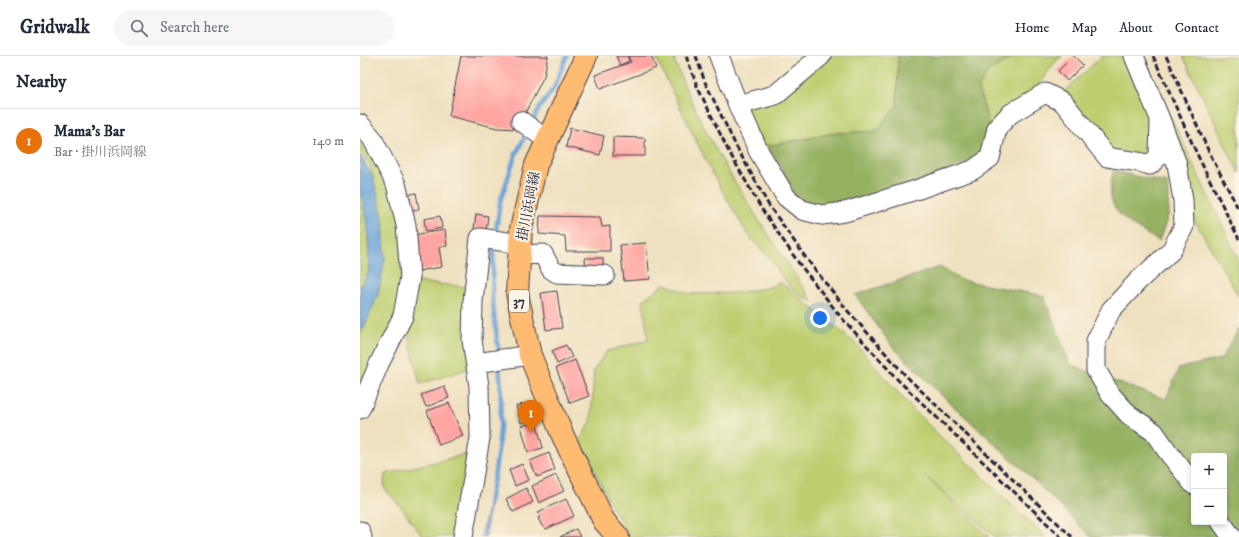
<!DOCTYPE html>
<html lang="en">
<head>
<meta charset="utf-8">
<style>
	:root { --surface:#fff; --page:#f6f6f7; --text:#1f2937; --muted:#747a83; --line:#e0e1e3; --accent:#1a73e8 }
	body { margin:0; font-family:"IM FELL DW Pica","Noto Serif JP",serif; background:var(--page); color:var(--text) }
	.controls { position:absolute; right:12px; bottom:12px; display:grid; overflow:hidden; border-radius:4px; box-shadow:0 2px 6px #0003 }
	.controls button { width:36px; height:36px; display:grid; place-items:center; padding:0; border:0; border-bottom:1px solid var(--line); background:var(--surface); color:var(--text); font:20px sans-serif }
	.you { position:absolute; left:460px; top:262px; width:14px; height:14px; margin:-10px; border:3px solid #fff; border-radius:50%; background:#1a73e8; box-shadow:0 0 0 6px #1a73e833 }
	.badge { display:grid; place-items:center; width:26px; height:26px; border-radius:50%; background:var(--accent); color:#fff; font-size:13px; font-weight:700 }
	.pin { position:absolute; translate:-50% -33px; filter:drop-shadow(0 1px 2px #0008) }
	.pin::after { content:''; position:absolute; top:21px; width:14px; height:12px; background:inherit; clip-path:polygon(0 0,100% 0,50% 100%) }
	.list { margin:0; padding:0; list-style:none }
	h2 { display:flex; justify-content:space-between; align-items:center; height:52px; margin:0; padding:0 16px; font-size:17px }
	h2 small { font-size:13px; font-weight:400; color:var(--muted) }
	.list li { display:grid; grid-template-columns:26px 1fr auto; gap:12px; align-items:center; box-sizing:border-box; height:64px; padding:0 16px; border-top:1px solid var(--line) }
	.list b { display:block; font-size:15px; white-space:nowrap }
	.list p { margin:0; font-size:13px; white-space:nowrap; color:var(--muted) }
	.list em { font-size:13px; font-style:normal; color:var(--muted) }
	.icon { flex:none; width:22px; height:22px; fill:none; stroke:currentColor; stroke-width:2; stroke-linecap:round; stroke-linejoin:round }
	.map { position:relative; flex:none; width:879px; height:481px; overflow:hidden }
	header { display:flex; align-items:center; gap:24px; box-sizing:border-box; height:56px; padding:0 20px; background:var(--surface); border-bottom:1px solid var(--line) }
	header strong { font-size:19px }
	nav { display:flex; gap:22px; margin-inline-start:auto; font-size:14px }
	.search { width:280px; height:36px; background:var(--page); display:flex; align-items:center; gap:10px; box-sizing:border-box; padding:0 14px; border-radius:22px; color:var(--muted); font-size:15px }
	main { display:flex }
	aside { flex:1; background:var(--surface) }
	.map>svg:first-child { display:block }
	.green { fill:#bdce70; stroke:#707856 }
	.forest { fill:#96b162; stroke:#5c6a4e; fill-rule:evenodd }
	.water { fill:#69a2d8; stroke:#46628a }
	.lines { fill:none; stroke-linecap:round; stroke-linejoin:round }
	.stream { stroke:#69a2d8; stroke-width:4.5 }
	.building { fill:#fea4a1 }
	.minor-casing { stroke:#413e4f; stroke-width:21 }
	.major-casing { stroke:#413e4f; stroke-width:24 }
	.minor { stroke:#fff; stroke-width:19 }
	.major { stroke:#febb71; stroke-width:22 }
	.rail { stroke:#22223b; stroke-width:3; stroke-dasharray:6 3; stroke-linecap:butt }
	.labels { text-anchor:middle; stroke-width:4; stroke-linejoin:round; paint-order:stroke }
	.shield { fill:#fcf5e5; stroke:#63616e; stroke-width:1 }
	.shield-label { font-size:13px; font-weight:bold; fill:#22223b }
	.street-label { font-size:14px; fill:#22223b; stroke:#fcf5e5 }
</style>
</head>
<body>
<header>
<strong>Gridwalk</strong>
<div class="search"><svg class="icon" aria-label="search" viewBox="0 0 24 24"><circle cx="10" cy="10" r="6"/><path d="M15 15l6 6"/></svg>Search here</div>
<nav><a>Home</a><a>Map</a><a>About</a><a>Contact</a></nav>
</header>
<main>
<aside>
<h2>Nearby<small></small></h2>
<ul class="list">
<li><span class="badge" style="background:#e8710a">1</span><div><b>Mama's Bar</b><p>Bar · 掛川浜岡線</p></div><em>140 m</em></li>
</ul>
</aside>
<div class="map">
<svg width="879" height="481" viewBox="0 0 879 481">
	<rect width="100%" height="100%" fill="#fcf5e5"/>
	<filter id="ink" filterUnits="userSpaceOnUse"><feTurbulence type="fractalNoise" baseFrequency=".025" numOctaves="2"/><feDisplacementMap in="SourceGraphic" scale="8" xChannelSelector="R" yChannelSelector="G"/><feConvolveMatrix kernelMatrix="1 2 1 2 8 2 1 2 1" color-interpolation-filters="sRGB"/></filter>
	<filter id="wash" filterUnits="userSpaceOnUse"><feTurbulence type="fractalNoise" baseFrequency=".012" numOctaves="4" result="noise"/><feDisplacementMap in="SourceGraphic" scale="16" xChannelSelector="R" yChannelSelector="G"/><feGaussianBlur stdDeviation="0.9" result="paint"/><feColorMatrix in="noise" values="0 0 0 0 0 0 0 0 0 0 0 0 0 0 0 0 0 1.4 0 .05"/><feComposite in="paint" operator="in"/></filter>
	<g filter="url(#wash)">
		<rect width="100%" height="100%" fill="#efe0bf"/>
		<path class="green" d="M295,0h18c31,89 88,166 139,245l-11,-5 -11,-9 -21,-30 -21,-22 -36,-62z
			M463,0h75l-1,50 -21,26 -42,1 -68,13 -25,-34z
			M656,0h46l-8,7 -19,27 -45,38 -12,-40 11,-17z
			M742,0h32l26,63 -1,37 -52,1 -51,-58z
			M782,0l97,205v36l-47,-81z
			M823,0h56v117z
			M0,74l30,50 15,45 -5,90 -40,75v-61l24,-99 -14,-66 -10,-12z
			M0,136l2,4 6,34 1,41 -9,17z
			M56,226l52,5v82l-48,15 -14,-59z
			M420,226l74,60 60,69 131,126h-50l-72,-63 66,63h-359l-16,-26 -34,-71 11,-18 3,-52 13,-19 41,-11 -5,-40 21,-16 27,10 42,-1 34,-5z
			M112,397l-15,84h-34l-22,-30 -17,-19 1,-14z"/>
		<path class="forest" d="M538,0h118l-27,15 -11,17 12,40 -5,27 -139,57 -44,-2 -24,-48 -12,-16 68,-13 42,-2 21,-25z
			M753,115l54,12 2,30 -10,28c-17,-10 -46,-23 -48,-45 -1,-8 1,-17 2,-25z
			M580,211l21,13 83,16 26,68 57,22 39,13 13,-31 42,-9 18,-30v208h-148l-55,-55 -101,-93 -43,-43 -37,-51zM834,400h30v66h-30z"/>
		<path class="water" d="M0,99l13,22 10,40 2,41 -7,37 -14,32 -4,6v-45l9,-17 -1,-41 -6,-34 -2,-4z
			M130,442l-4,39h-5z"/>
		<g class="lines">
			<path class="stream" d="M172,67l8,-16 14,-19 13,-32
				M135,181l5,-35 15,-46 12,-24
				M134,188l-2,51 7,61
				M129,447c10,-45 15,-93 10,-140"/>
		</g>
		<g id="blocks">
			<path class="building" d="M101,0h87l-4,20 -27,53 -20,-1 -48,-12z
				M256,0h11l2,5 -9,4z
				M268,0h23l5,12 -56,21 -5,-14 36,-13z
				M713,0h1l9,9 -16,16 -9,-10z
				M210,72l34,8 -4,19 -34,-8z
				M253,81l32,1v18h-32z
				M56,137l3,16 -10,2 -2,-16z
				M116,158l12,2 -2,15 -12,-2z
				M80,160l2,12 -16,3 -2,-12z
				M180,160l60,1 2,10 8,-1v25h-44l-1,-15 -26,-2z
				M85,174l2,16 -8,1 3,20 -24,4 -5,-36z
				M286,187l4,36 -26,2 -4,-36z
				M225,202h18v14l-17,1z
				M197,235l5,37 -16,2 -5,-37z
				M206,289l6,12 -15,7 -5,-13z
				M215,304l14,36 -19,7 -14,-35z
				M84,330l5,12 -23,9 -5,-12z
				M171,346l4,17 -14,4 -5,-17z
				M89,347l14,33 -24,9 -12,-34z
				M176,366l7,26 -15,4 -7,-26z
				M189,397l6,17 -18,7 -7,-16z
				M162,408l7,16 -14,6 -6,-16z
				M196,419l8,16 -25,12 -7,-17z
				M166,432l7,14 -20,10 -7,-13z
				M206,443l8,17 -28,13 -3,-3h-1l-4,-8 2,-1 -2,-5z
				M216,473l4,8h-20z"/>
		</g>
	</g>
	<g filter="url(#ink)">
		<use href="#blocks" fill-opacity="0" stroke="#413e4f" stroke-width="1"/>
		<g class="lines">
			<g class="minor-casing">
				<path id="minor" d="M359,0l19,49 21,47 27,45 16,13 20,5 23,-3 71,-22 57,-20 17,-12 7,-30 13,-14 35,-21 18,9 44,55c14,3 29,3 43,8l9,-9 1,-37
					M774,0l26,63 17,45 6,36 1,26 -13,25 -33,30 -27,29 -15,31v29l15,25 18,20 25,17 14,20 26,33
					M378,49l37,-10 46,-39
					M161,65l26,19
					M0,68l12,14 24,46 10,41 4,52 -7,39 -24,48 -19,45
					M160,199l23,-1 8,15 6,4 48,2
					M116,307l54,-8
					M861,466l11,15
					M0,475l2,6
					M103,481l17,-99 -1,-52 -7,-46 1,-39 7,-63 41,6"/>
			</g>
			<g class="major-casing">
				<path id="major" d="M226,0l-50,109 -15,64 -4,64 13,62 32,79 42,87 14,16"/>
			</g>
			<use href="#minor" class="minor"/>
			<use href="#major" class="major"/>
			<path class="rail" d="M326,0l11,30 31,64 33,58 37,54 42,54 58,64 163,157
				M336,0l9,26 31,64 32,58 38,54 41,52 59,66 166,161
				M793,0l44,98 42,85
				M806,0l42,94 31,60"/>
		</g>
	</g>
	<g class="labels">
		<rect class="shield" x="149" y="234" width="20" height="22" rx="3"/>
		<g class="shield-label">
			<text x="159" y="250">37</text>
		</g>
		<g class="street-label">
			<text transform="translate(168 150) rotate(-79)" y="5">掛川浜岡線</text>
		</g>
	</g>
</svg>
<div class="controls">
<button>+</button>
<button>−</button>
</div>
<div class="you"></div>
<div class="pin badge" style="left:171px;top:377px;background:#e8710a">1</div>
</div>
</main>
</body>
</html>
